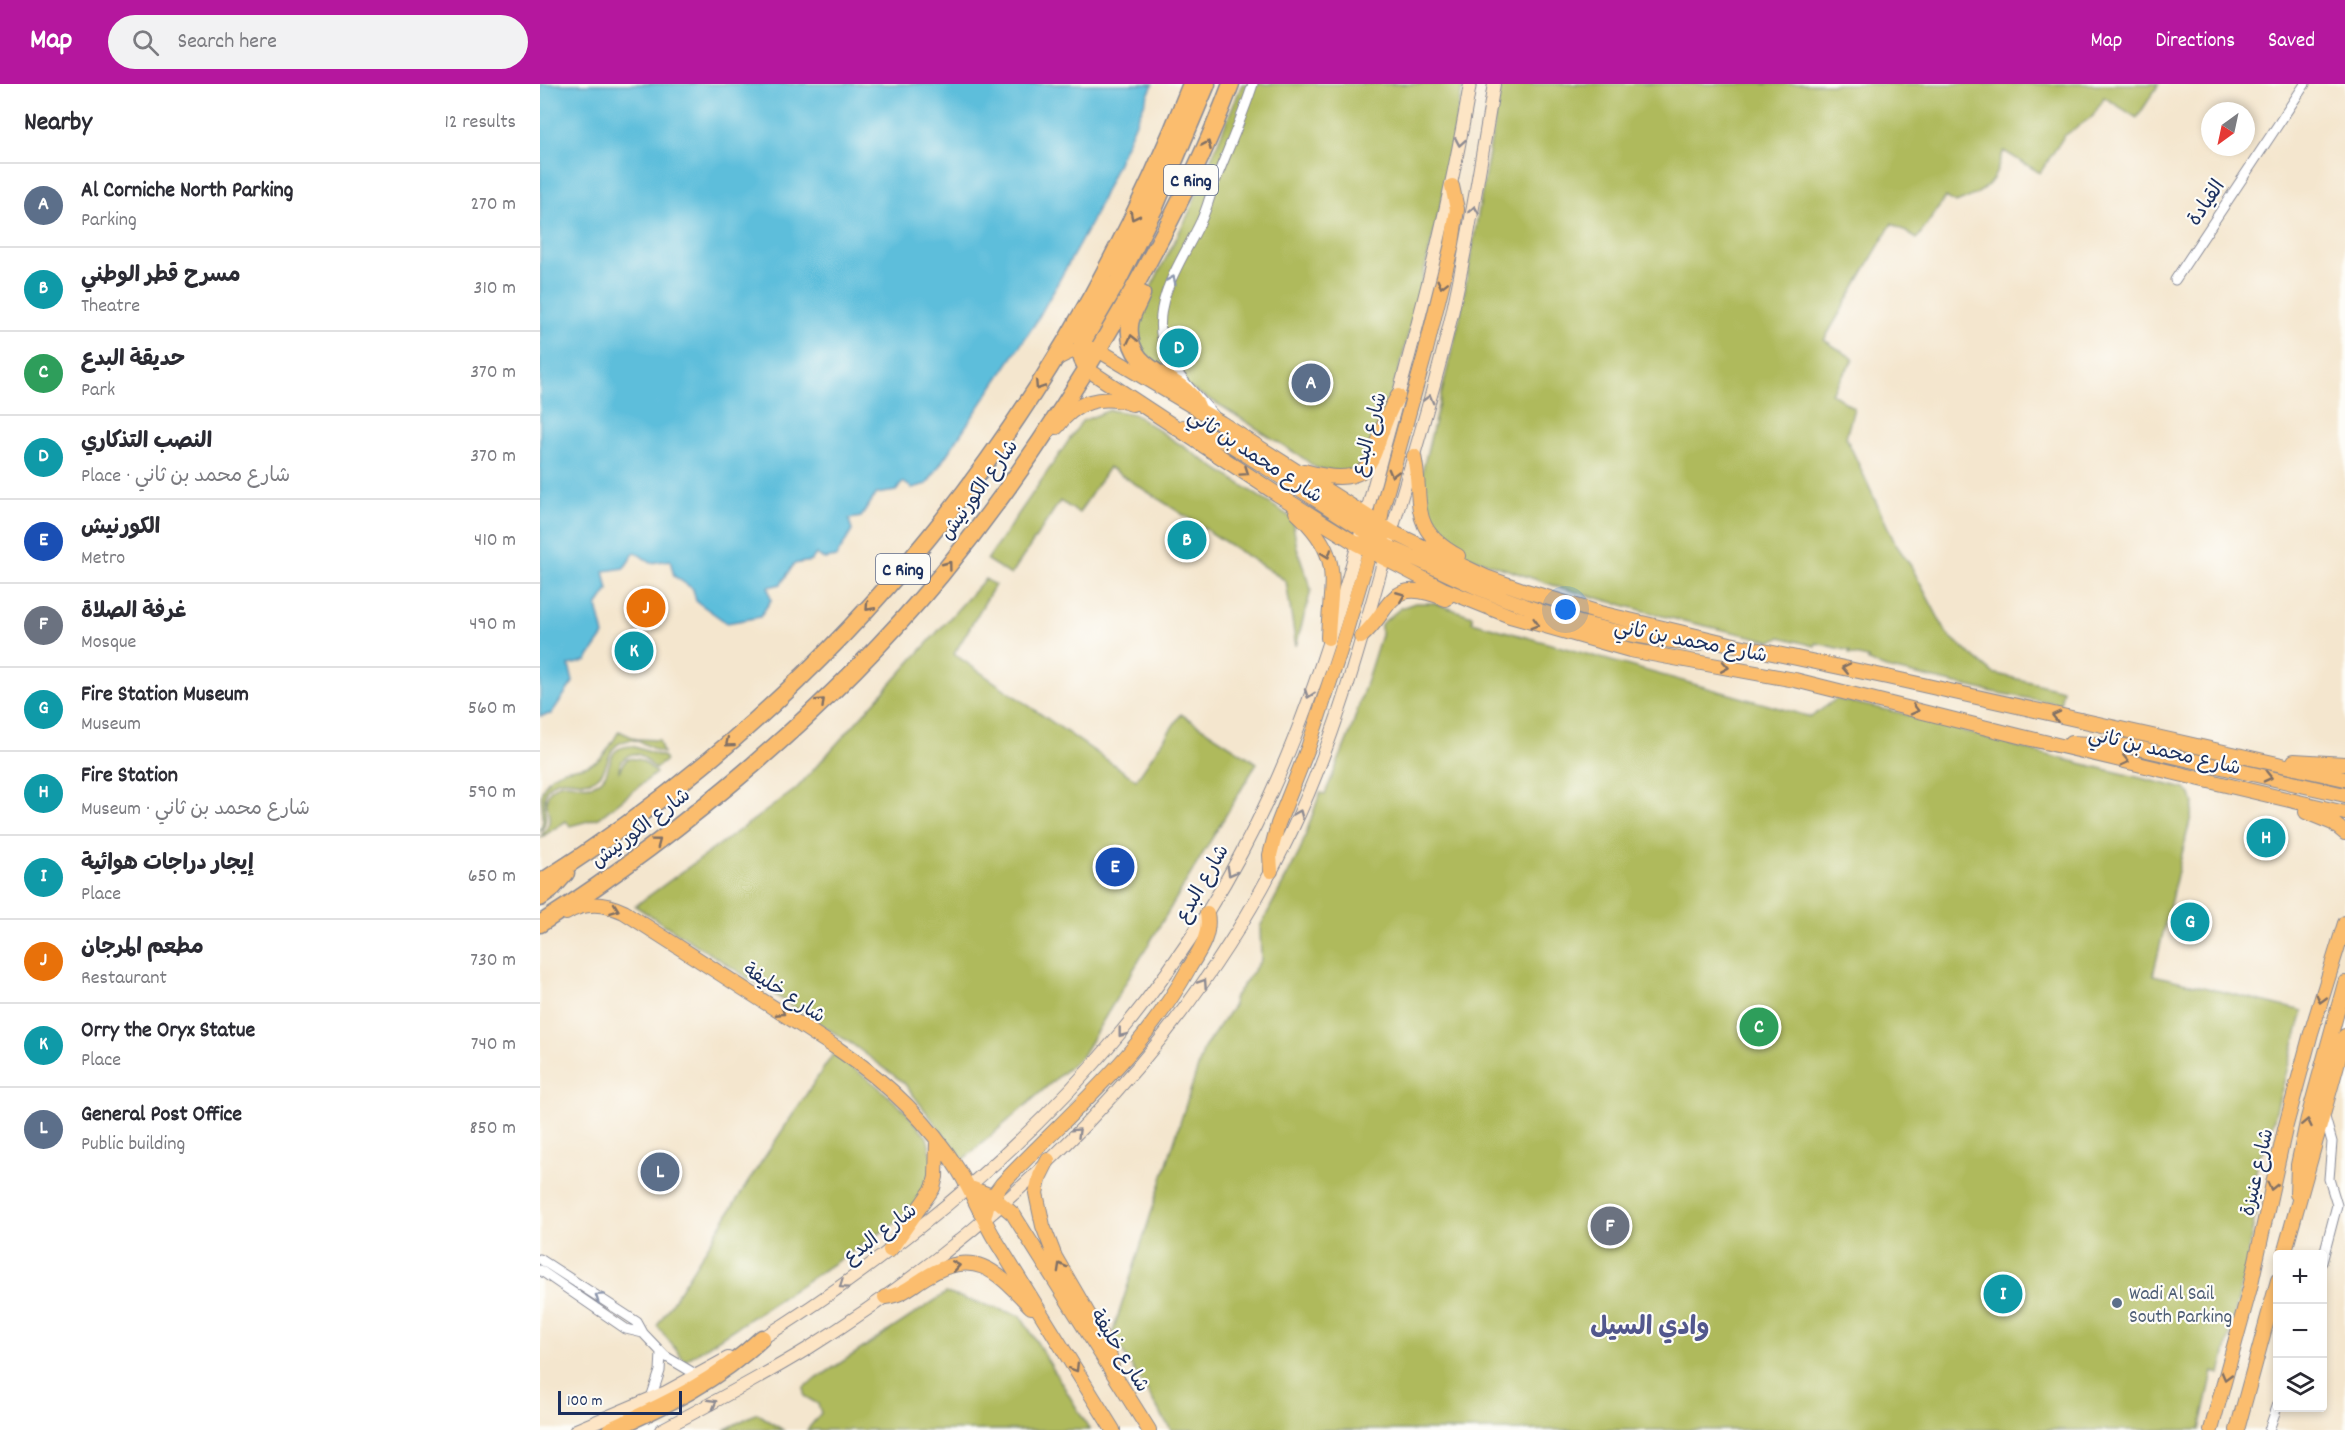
<!DOCTYPE html>
<html lang="en">
<head>
<meta charset="utf-8">
<style>
	:root { --surface:#fff; --page:#f2f2f3; --text:#2b2b33; --muted:#7c7c81; --line:#e1e1e2; --accent:#b5179e }
	body { margin:0; font-family:Dekko,"Playpen Sans Arabic",sans-serif; background:var(--page); color:var(--text) }
	.controls { position:absolute; right:18px; bottom:18px; display:grid; overflow:hidden; border-radius:6px; box-shadow:0 3px 9px #0003 }
	.controls button { width:54px; height:54px; display:grid; place-items:center; padding:0; border:0; border-bottom:2px solid var(--line); background:var(--surface); color:var(--text); font:30px sans-serif }
	.compass { position:absolute; left:1661px; top:18px; width:54px; height:54px; border-radius:50%; background:var(--surface); box-shadow:0 3px 9px #0003; rotate:213deg }
	.scale { position:absolute; left:18px; bottom:15px; width:124px; box-sizing:border-box; padding-left:6px; border:3px solid #1b2f5e; border-top:0; font-size:16px; line-height:21px; white-space:nowrap; color:#1b2f5e; -webkit-text-stroke:4px #fdfcf7; paint-order:stroke }
	.you { position:absolute; left:1026px; top:526px; width:21px; height:21px; margin:-15px; border:4px solid #fff; border-radius:50%; background:#1a73e8; box-shadow:0 0 0 9px #1a73e833 }
	.badge { display:grid; place-items:center; width:39px; height:39px; border-radius:50%; background:var(--accent); color:#fff; font-size:20px; font-weight:700 }
	.pin { position:absolute; translate:-50% -50%; border:3px solid #fff; box-shadow:0 2px 6px #0006 }
	.list { margin:0; padding:0; list-style:none }
	h2 { display:flex; justify-content:space-between; align-items:center; height:78px; margin:0; padding:0 24px; font-size:26px }
	h2 small { font-size:20px; font-weight:400; color:var(--muted) }
	.list li { display:grid; grid-template-columns:39px 1fr auto; gap:18px; align-items:center; box-sizing:border-box; height:84px; padding:0 24px; border-top:2px solid var(--line) }
	.list b { display:block; font-size:22px; white-space:nowrap }
	.list p { margin:0; font-size:20px; white-space:nowrap; color:var(--muted) }
	.list em { font-size:20px; font-style:normal; color:var(--muted) }
	.icon { flex:none; width:33px; height:33px; fill:none; stroke:currentColor; stroke-width:2; stroke-linecap:round; stroke-linejoin:round }
	.map { position:relative; flex:none; width:1805px; height:1346px; overflow:hidden }
	header { display:flex; align-items:center; gap:36px; box-sizing:border-box; height:84px; padding:0 30px; background:var(--accent); color:#fff }
	header strong { font-size:28px }
	nav { display:flex; gap:33px; margin-inline-start:auto; font-size:21px }
	.search { width:420px; height:54px; background:var(--page); display:flex; align-items:center; gap:15px; box-sizing:border-box; padding:0 21px; border-radius:33px; color:var(--muted); font-size:22px }
	main { display:flex }
	aside { flex:1; background:var(--surface) }
	.map>svg:first-child { display:block }
	.green { fill:#afba5c; stroke:#65745d; stroke-width:1.5 }
	.water { fill:#5dbedb; stroke:#3c769c; stroke-width:1.5 }
	.lines { fill:none; stroke-linecap:round; stroke-linejoin:round }
	.street-casing { stroke:#888a96; stroke-width:11 }
	.secondary-casing { stroke:#888a96; stroke-width:14 }
	.primary-casing { stroke:#888a96; stroke-width:16 }
	.highway-casing { stroke:#888a96; stroke-width:19 }
	.street { stroke:#fff; stroke-width:9 }
	.secondary { stroke:#fde5c5; stroke-width:12 }
	.primary { stroke:#fbbd6e; stroke-width:14 }
	.highway { stroke:#fbbd6e; stroke-width:16 }
	.oneway { stroke:#8c8a92 }
	.oneway2 { stroke:#806f65 }
	.oneway3 { stroke:#8d97ae }
	.service-dot { fill:#5c6f8a; stroke:#fdfcf7; stroke-width:2 }
	.labels { text-anchor:middle; stroke-width:4.5; stroke-linejoin:round; paint-order:stroke }
	.shield { fill:#fdfcf7; stroke:#5f6c8c; stroke-width:1.5 }
	.shield-label { font-size:18px; font-weight:bold; fill:#1b2f5e }
	.street-label { font-size:20px; fill:#1b2f5e; stroke:#fdfcf7 }
	.service-label { font-size:20px; fill:#4e5e75; stroke:#fdfcf7; text-anchor:start }
	.district-label { font-size:26px; font-weight:bold; fill:#52578d; stroke:#fdfcf7 }
</style>
</head>
<body>
<header>
<strong>Map</strong>
<div class="search"><svg class="icon" aria-label="search" viewBox="0 0 24 24"><circle cx="10" cy="10" r="6"/><path d="M15 15l6 6"/></svg>Search here</div>
<nav><a>Map</a><a>Directions</a><a>Saved</a></nav>
</header>
<main>
<aside>
<h2>Nearby<small>12 results</small></h2>
<ul class="list">
<li><span class="badge" style="background:#5c6f8a">A</span><div><b>Al Corniche North Parking</b><p>Parking</p></div><em>270 m</em></li>
<li><span class="badge" style="background:#0f9aa8">B</span><div><b>مسرح قطر الوطني</b><p>Theatre</p></div><em>310 m</em></li>
<li><span class="badge" style="background:#2e9e5b">C</span><div><b>حديقة البدع</b><p>Park</p></div><em>370 m</em></li>
<li><span class="badge" style="background:#0f9aa8">D</span><div><b>النصب التذكاري</b><p>Place · شارع محمد بن ثاني</p></div><em>370 m</em></li>
<li><span class="badge" style="background:#1a4fb4">E</span><div><b>الكورنيش</b><p>Metro</p></div><em>410 m</em></li>
<li><span class="badge" style="background:#6b7280">F</span><div><b>غرفة الصلاة</b><p>Mosque</p></div><em>490 m</em></li>
<li><span class="badge" style="background:#0f9aa8">G</span><div><b>Fire Station Museum</b><p>Museum</p></div><em>560 m</em></li>
<li><span class="badge" style="background:#0f9aa8">H</span><div><b>Fire Station</b><p>Museum · شارع محمد بن ثاني</p></div><em>590 m</em></li>
<li><span class="badge" style="background:#0f9aa8">I</span><div><b>إيجار دراجات هوائية</b><p>Place</p></div><em>650 m</em></li>
<li><span class="badge" style="background:#e8710a">J</span><div><b>مطعم المرجان</b><p>Restaurant</p></div><em>730 m</em></li>
<li><span class="badge" style="background:#0f9aa8">K</span><div><b>Orry the Oryx Statue</b><p>Place</p></div><em>740 m</em></li>
<li><span class="badge" style="background:#5c6f8a">L</span><div><b>General Post Office</b><p>Public building</p></div><em>850 m</em></li>
</ul>
</aside>
<div class="map">
<svg width="1805" height="1346" viewBox="0 0 1805 1346">
	<rect width="100%" height="100%" fill="#fdfcf7"/>
	<filter id="ink" filterUnits="userSpaceOnUse"><feTurbulence type="fractalNoise" baseFrequency=".0167" numOctaves="2"/><feDisplacementMap in="SourceGraphic" scale="12" xChannelSelector="R" yChannelSelector="G"/><feConvolveMatrix kernelMatrix="1 2 1 2 8 2 1 2 1" color-interpolation-filters="sRGB"/></filter>
	<filter id="wash" filterUnits="userSpaceOnUse"><feTurbulence type="fractalNoise" baseFrequency=".008" numOctaves="4" result="noise"/><feDisplacementMap in="SourceGraphic" scale="24" xChannelSelector="R" yChannelSelector="G"/><feGaussianBlur stdDeviation="1.35" result="paint"/><feColorMatrix in="noise" values="0 0 0 0 0 0 0 0 0 0 0 0 0 0 0 0 0 1.4 0 .05"/><feComposite in="paint" operator="in"/></filter>
	<g filter="url(#wash)">
		<rect width="100%" height="100%" fill="#f4e6ce"/>
		<path class="green" d="M702,0h221l-21,117 -42,166 -29,88 -21,19 -34,-6 -13,-10 -80,-51 -56,-32 -23,-20 -8,-23 6,-27 46,-90z
			M961,0h658l-22,34 -33,-21 -11,19 -29,20 -24,37 -36,-22c-5,8 -4,14 -8,22 -8,18 -23,23 -40,30l-10,-6 -29,42 -25,-16 -68,117 30,19 -23,34 23,15 -8,29 49,106 16,23 36,68 46,39 70,17 -3,14 -67,-12 -107,-24 -18,-7v-3l-19,-4 1,-3 -34,-8 -1,3 -35,-9 -8,4 -106,-24 -108,-30 -97,-33 -32,-27 -8,-50 39,-160z
			M570,326l24,4 158,104 5,30 14,42 -15,56 -10,-65 -177,-114 -30,46 -19,-12 -49,74 -24,-15 95,-139z
			M445,495l10,6 -41,69 182,126 45,-66 76,49 -175,293 -119,104 -59,-77 -52,-39 -217,-138 161,-117z
			M875,519h19l38,13v6l339,95 25,-18 65,14 138,40 146,36 6,5 3,10 -41,171 150,36 -37,137 -7,7 -8,43 5,10 -10,60 -26,106 -7,-2 -13,58h-1029l-59,-95 92,-287 30,-43 -1,-6 28,-39 -1,-33 40,-76 20,-58 5,1 26,-64 30,-95v-11l20,-16z
			M79,647l17,8 23,1 4,13c-14,-3 -22,-17 -38,-12 -21,6 -14,29 -30,38 -16,9 -34,-9 -48,10 -7,14 5,29 -7,43 1,-4 3,-9 3,-14 0,-10 -3,-17 -1,-27 12,-30 35,-17 55,-30 10,-7 16,-20 22,-30z
			M92,662l32,11 2,3 -11,9c-4,-4 -9,-11 -15,-14 -12,-4 -21,6 -21,16l8,-12c14,-3 20,5 29,14l-57,45 -29,8 -4,-5 -26,17c3,-5 8,-10 9,-16 2,-11 -7,-20 1,-31 13,-18 31,1 47,-8 20,-12 4,-36 35,-37z
			M293,970l42,30 29,26 23,27 7,26 -11,34 -29,27 -209,137 -28,-35 95,-150z
			M406,1209l75,23 69,114h-283l14,-17 -3,-9 -14,-8v-9z
			M217,1329l26,17h-59z"/>
		<path class="water" d="M0,0h613l-62,139 -55,99 -109,162 -15,4 -9,-6 -7,9 -20,3 -15,23 -12,2 3,12 -16,26 -12,2 -8,-5 -5,7 -17,3 -13,20 -13,3 3,13 -11,17 -33,6 -31,-22 -3,-12 -19,-13 -4,-16 -19,3 -16,-11 -11,16 -20,3 4,19 -11,16 7,29 -18,26 -17,4 4,17 -22,32 -11,2z"/>
	</g>
	<g filter="url(#ink)">
		<g class="lines">
			<g class="street-casing">
				<path id="street" d="M1635,196l130,-196
					M674,331c-19,-22 -45,-45 -52,-75 -9,-43 22,-82 39,-119 6,-12 9,-26 14,-39 13,-33 27,-64 38,-98
					M0,1175l97,63 6,11 22,23 32,19
					M1782,1178l15,-57 -8,-26 3,-37 -8,-28
					M0,1186l86,59 17,4
					M111,1314l9,-27 1,-18
					M1729,1346l9,-26"/>
			</g>
			<g class="secondary-casing">
				<path id="secondary" d="M216,1258c58,-35 113,-75 166,-117 149,-118 269,-257 348,-430 51,-111 84,-234 115,-351 33,-119 65,-238 85,-360
					M36,1346l90,-38 62,-34
					M121,1346c49,-26 99,-52 146,-81 200,-125 383,-303 484,-517 47,-98 74,-205 103,-309 20,-69 42,-139 58,-209 17,-76 29,-153 42,-230"/>
			</g>
			<g class="primary-casing">
				<path id="primary" d="M516,275c14,-8 26,-13 42,-9l123,73 171,109 94,45 40,14 74,22 130,31 157,33 458,102
					M547,285l190,125 80,50 86,45 67,27 120,34 165,30 224,56 326,77
					M517,343c18,-26 45,-33 75,-23
					M643,343l16,3 34,16 129,83 10,4 14,1
					M874,372c10,47 -7,72 44,100
					M764,387c85,24 62,-27 94,-75
					M756,428c49,45 34,68 32,126
					M839,447l3,-22 43,-155 27,-110 5,-35 -5,-23
					M817,460l11,-2 16,3c33,13 64,30 97,44 69,29 142,48 217,55
					M821,553c33,-29 26,-62 85,-38
					M1531,659l58,3 216,49
					M1754,677l51,3
					M1766,728l27,11 12,10
					M731,787l-1,-16 8,-31 30,-76 32,-97 32,-108
					M26,829c19,-12 39,-10 58,-1l214,137c49,33 90,72 121,122 13,21 22,44 34,65 40,64 80,129 120,194
					M508,1076l-8,16 -4,17 7,33 12,31 53,91 4,19
					M428,1103l24,9 21,18 136,216
					M1757,1110l1,-29 10,-47 37,-135
					M444,1134l4,-15 14,-19c68,-72 138,-127 187,-216 11,-18 22,-33 18,-55
					M350,1166l43,-62 3,-11 1,-36
					M1744,1170l61,-218
					M345,1213c18,-2 26,-11 41,-20 50,-31 72,-4 105,30
					M1671,1346l39,-142 35,-159 26,-96 34,-110
					M1697,1346l41,-150"/>
			</g>
			<g class="highway-casing">
				<path id="highway" d="M602,210c-4,11 -11,20 -12,31 -5,51 57,49 68,84
					M547,285l-5,-10v-16l36,-62 37,-74 52,-123
					M0,799c301,-190 522,-469 651,-799
					M0,814l10,-7 16,-18
					M0,840c145,-93 291,-216 401,-349 62,-76 118,-158 167,-242 48,-81 90,-161 123,-249
					M70,1346c56,-25 107,-49 152,-92"/>
			</g>
			<use href="#street" class="street"/>
			<use href="#secondary" class="secondary"/>
			<use href="#primary" class="primary"/>
			<use href="#highway" class="highway"/>
		</g>
		<defs><path id="oneway-chevron" d="M-2-3.5L2.5 0L-2 3.5" fill="none" stroke-width="1.6" stroke-linecap="round" stroke-linejoin="round" transform="scale(1.5)"/></defs>
		<g class="oneway">
			<use href="#oneway-chevron" transform="translate(920 58) rotate(100)"/>
			<use href="#oneway-chevron" transform="translate(934 126) rotate(-81)"/>
			<use href="#oneway-chevron" transform="translate(889 315) rotate(-75)"/>
			<use href="#oneway-chevron" transform="translate(769 610) rotate(109)"/>
			<use href="#oneway-chevron" transform="translate(759 730) rotate(-67)"/>
			<use href="#oneway-chevron" transform="translate(691 788) rotate(119)"/>
			<use href="#oneway-chevron" transform="translate(663 899) rotate(-56)"/>
			<use href="#oneway-chevron" transform="translate(582 949) rotate(128)"/>
			<use href="#oneway-chevron" transform="translate(537 1048) rotate(-44)"/>
			<use href="#oneway-chevron" transform="translate(303 1201) rotate(146)"/>
			<use href="#oneway-chevron" transform="translate(173 1319) rotate(-29)"/>
		</g>
		<g class="oneway2">
			<use href="#oneway-chevron" transform="translate(667 61) rotate(-66)"/>
			<use href="#oneway-chevron" transform="translate(594 132) rotate(117)"/>
			<use href="#oneway-chevron" transform="translate(902 200) rotate(104)"/>
			<use href="#oneway-chevron" transform="translate(592 255) rotate(-103)"/>
			<use href="#oneway-chevron" transform="translate(499 302) rotate(123)"/>
			<use href="#oneway-chevron" transform="translate(705 388) rotate(34)"/>
			<use href="#oneway-chevron" transform="translate(853 389) rotate(105)"/>
			<use href="#oneway-chevron" transform="translate(787 470) rotate(70)"/>
			<use href="#oneway-chevron" transform="translate(408 481) rotate(-53)"/>
			<use href="#oneway-chevron" transform="translate(861 512) rotate(-22)"/>
			<use href="#oneway-chevron" transform="translate(329 523) rotate(132)"/>
			<use href="#oneway-chevron" transform="translate(995 540) rotate(16)"/>
			<use href="#oneway-chevron" transform="translate(1185 583) rotate(10)"/>
			<use href="#oneway-chevron" transform="translate(1306 584) rotate(-168)"/>
			<use href="#oneway-chevron" transform="translate(281 618) rotate(-44)"/>
			<use href="#oneway-chevron" transform="translate(1375 626) rotate(14)"/>
			<use href="#oneway-chevron" transform="translate(1516 632) rotate(-167)"/>
			<use href="#oneway-chevron" transform="translate(189 659) rotate(140)"/>
			<use href="#oneway-chevron" transform="translate(1585 677) rotate(13)"/>
			<use href="#oneway-chevron" transform="translate(1728 693) rotate(13)"/>
			<use href="#oneway-chevron" transform="translate(117 758) rotate(-37)"/>
			<use href="#oneway-chevron" transform="translate(75 825) rotate(20)"/>
			<use href="#oneway-chevron" transform="translate(1781 915) rotate(106)"/>
			<use href="#oneway-chevron" transform="translate(241 928) rotate(33)"/>
			<use href="#oneway-chevron" transform="translate(1767 1039) rotate(-78)"/>
			<use href="#oneway-chevron" transform="translate(1732 1102) rotate(103)"/>
			<use href="#oneway-chevron" transform="translate(416 1182) rotate(-9)"/>
			<use href="#oneway-chevron" transform="translate(521 1183) rotate(-119)"/>
			<use href="#oneway-chevron" transform="translate(535 1284) rotate(58)"/>
			<use href="#oneway-chevron" transform="translate(1686 1292) rotate(105)"/>
		</g>
		<g class="oneway3">
			<use href="#oneway-chevron" transform="translate(632 196) rotate(-66)"/>
			<use href="#oneway-chevron" transform="translate(59 1213) rotate(-146)"/>
		</g>
	</g>
	<circle class="service-dot" cx="1577" cy="1219" r="6"/>
	<g class="labels">
		<g class="shield">
			<rect x="624" y="81" width="54" height="30" rx="4.5"/>
			<rect x="336" y="470" width="54" height="30" rx="4.5"/>
		</g>
		<g class="shield-label">
			<text x="651" y="102">C Ring</text>
			<text x="363" y="491">C Ring</text>
		</g>
		<g class="street-label">
			<text transform="translate(1665 118) rotate(-56)" y="7">القيادة</text>
			<text transform="translate(828 350) rotate(-75)" y="7">شارع البدع</text>
			<text transform="translate(716 371) rotate(33)" y="7">شارع محمد بن ثاني</text>
			<text transform="translate(438 405) rotate(-54)" y="7">شارع الكورنيش</text>
			<text transform="translate(1151 556) rotate(11)" y="7">شارع محمد بن ثاني</text>
			<text transform="translate(1625 666) rotate(13)" y="7">شارع محمد بن ثاني</text>
			<text transform="translate(100 743) rotate(-37)" y="7">شارع الكورنيش</text>
			<text transform="translate(661 799) rotate(-60)" y="7">شارع البدع</text>
			<text transform="translate(245 908) rotate(33)" y="7">شارع خليفة</text>
			<text transform="translate(1716 1088) rotate(-77)" y="7">شارع عنيزة</text>
			<text transform="translate(339 1149) rotate(-37)" y="7">شارع البدع</text>
			<text transform="translate(581 1266) rotate(58)" y="7">شارع خليفة</text>
		</g>
		<g class="service-label">
			<text x="1589" y="1215">Wadi Al Sail<tspan x="1589" dy="23">South Parking</tspan></text>
		</g>
		<g class="district-label">
			<text x="1110" y="1250">وادي السيل</text>
		</g>
	</g>
</svg>
<div class="controls">
<button>+</button>
<button>−</button>
<button><svg class="icon" aria-label="layers" viewBox="0 0 24 24"><path d="M12 4l9 5-9 5-9-5zM3 14l9 5 9-5"/></svg></button>
</div>
<svg class="compass" viewBox="-18 -18 36 36"><path d="M0-13l5 13h-10z" fill="#e53935"/><path d="M0 13l5-13h-10z" fill="#7c7c81"/></svg>
<div class="scale">100 m</div>
<div class="you"></div>
<div class="pin badge" style="left:771px;top:299px;background:#5c6f8a">A</div>
<div class="pin badge" style="left:647px;top:456px;background:#0f9aa8">B</div>
<div class="pin badge" style="left:1219px;top:943px;background:#2e9e5b">C</div>
<div class="pin badge" style="left:639px;top:264px;background:#0f9aa8">D</div>
<div class="pin badge" style="left:575px;top:783px;background:#1a4fb4">E</div>
<div class="pin badge" style="left:1070px;top:1142px;background:#6b7280">F</div>
<div class="pin badge" style="left:1650px;top:838px;background:#0f9aa8">G</div>
<div class="pin badge" style="left:1726px;top:754px;background:#0f9aa8">H</div>
<div class="pin badge" style="left:1463px;top:1210px;background:#0f9aa8">I</div>
<div class="pin badge" style="left:106px;top:524px;background:#e8710a">J</div>
<div class="pin badge" style="left:94px;top:567px;background:#0f9aa8">K</div>
<div class="pin badge" style="left:120px;top:1088px;background:#5c6f8a">L</div>
</div>
</main>
</body>
</html>
